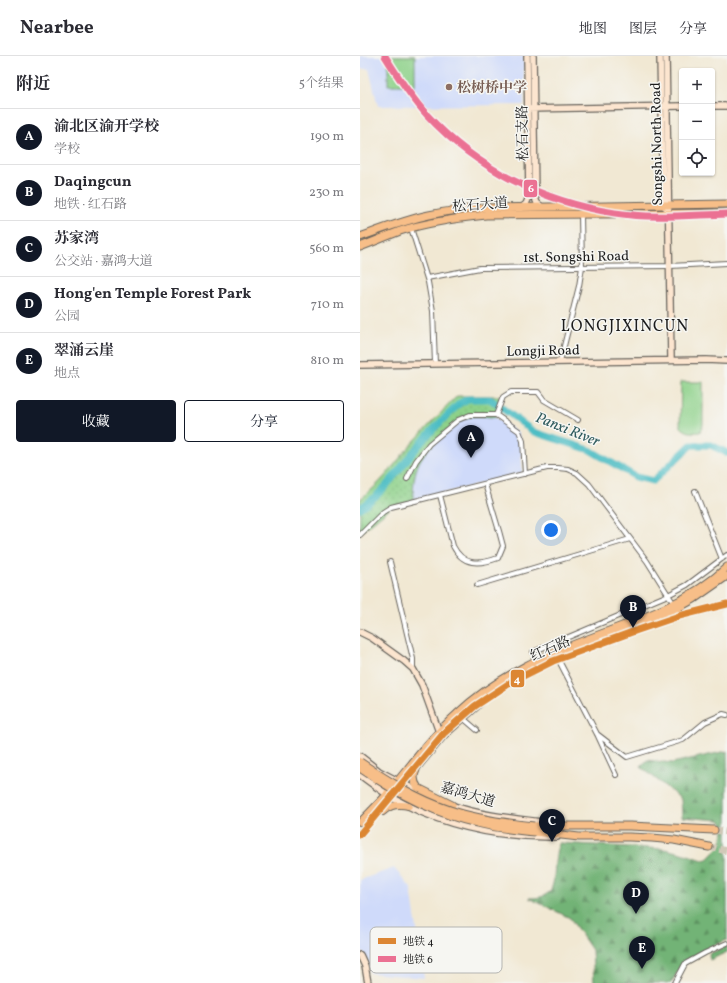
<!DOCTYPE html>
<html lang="zh">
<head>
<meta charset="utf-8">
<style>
	:root { --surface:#fff; --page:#f7f7f7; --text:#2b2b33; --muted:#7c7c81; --line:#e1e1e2; --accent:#111827 }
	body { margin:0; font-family:Vollkorn,"Noto Serif SC",serif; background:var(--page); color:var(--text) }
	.controls { position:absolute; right:12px; top:12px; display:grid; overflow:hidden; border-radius:4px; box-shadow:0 1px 3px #0004 }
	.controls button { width:36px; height:36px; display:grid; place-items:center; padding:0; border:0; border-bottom:1px solid var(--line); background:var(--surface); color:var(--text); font:20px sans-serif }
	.you { position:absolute; left:191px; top:474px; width:14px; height:14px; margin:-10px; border:3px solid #fff; border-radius:50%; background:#1a73e8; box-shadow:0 0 0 6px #1a73e833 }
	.badge { display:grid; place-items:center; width:26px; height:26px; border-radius:50%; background:var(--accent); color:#fff; font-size:13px; font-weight:700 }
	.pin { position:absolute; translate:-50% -33px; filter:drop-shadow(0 1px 2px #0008) }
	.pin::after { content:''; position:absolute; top:21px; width:14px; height:12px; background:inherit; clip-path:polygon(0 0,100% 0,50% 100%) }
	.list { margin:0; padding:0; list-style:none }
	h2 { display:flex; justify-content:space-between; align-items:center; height:52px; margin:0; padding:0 16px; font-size:17px }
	h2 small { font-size:13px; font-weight:400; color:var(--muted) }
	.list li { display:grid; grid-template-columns:26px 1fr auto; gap:12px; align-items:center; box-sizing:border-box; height:56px; padding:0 16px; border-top:1px solid var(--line) }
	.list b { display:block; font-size:15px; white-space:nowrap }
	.list p { margin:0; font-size:13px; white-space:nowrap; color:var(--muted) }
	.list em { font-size:13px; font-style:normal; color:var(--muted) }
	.actions { display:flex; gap:8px; padding:12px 16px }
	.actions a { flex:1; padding:9px 0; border:1px solid var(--accent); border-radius:4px; text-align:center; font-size:14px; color:var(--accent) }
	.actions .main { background:var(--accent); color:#fff }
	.icon { flex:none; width:22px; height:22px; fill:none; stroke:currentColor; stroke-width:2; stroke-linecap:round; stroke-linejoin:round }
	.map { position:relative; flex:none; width:367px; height:927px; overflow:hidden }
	header { display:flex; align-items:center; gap:24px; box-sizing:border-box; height:56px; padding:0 20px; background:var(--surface); border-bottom:1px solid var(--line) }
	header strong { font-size:19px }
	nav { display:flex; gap:22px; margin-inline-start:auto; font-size:14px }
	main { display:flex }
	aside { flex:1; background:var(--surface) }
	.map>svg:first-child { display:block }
	.built { fill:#cfdafa }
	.green { fill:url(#green-dots); stroke:#557653 }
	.forest { fill:url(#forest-firs); stroke:#476849 }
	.pitch { fill:#8ed18a; stroke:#557653 }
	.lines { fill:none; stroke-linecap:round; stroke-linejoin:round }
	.river { stroke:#4ebdc4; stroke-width:7 }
	.highway-tunnel { stroke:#d1c9b8; stroke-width:7; stroke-dasharray:7 3.5; stroke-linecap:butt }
	.street-casing { stroke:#67635c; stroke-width:6 }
	.secondary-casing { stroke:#67635c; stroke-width:8 }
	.primary-casing { stroke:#67635c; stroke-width:8 }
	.highway-casing { stroke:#67635c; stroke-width:9 }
	.street { stroke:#fff; stroke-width:4 }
	.secondary { stroke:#fce5cf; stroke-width:5.5 }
	.primary { stroke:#f7be88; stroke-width:6 }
	.highway { stroke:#f7be88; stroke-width:7 }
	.highway-bridge-casing { stroke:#67635c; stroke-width:9; stroke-linecap:butt }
	.highway-bridge { stroke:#f7be88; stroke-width:7 }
	.metro-1-casing { stroke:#f6f6f2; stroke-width:10 }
	.metro-2-casing { stroke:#f6f6f2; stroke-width:10 }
	.metro-1 { stroke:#dc8633; stroke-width:7 }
	.metro-2 { stroke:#eb7193; stroke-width:7 }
	.education-dot { fill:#8d6e63; stroke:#f6f6f2; stroke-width:1.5 }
	.labels { text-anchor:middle; stroke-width:3; stroke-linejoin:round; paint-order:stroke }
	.education-label { font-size:14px; font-weight:bold; fill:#785e54; stroke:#f6f6f2; text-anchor:start }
	.street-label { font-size:14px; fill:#1c1c1c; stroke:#f6f6f2 }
	.water-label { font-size:15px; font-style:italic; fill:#305c5f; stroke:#f6f6f2 }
	.quarter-label { font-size:16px; letter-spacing:1px; fill:#1c1c1c; stroke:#f6f6f2 }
	.key { fill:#f6f6f2; stroke:#b5b5b2; stroke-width:1 }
	.key-label { font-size:11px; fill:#1c1c1c }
	.line-badge { stroke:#f6f6f2; stroke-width:1.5 }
	.badge-label { font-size:11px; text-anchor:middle; font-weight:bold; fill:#fff }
</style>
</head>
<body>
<header>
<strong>Nearbee</strong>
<nav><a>地图</a><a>图层</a><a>分享</a></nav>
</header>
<main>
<aside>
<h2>附近<small>5个结果</small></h2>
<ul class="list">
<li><span class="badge">A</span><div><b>渝北区渝开学校</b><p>学校</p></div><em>190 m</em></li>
<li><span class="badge">B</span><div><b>Daqingcun</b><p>地铁 · 红石路</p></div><em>230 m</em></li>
<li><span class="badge">C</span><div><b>苏家湾</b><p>公交站 · 嘉鸿大道</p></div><em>560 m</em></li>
<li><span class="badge">D</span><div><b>Hong'en Temple Forest Park</b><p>公园</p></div><em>710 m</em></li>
<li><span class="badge">E</span><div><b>翠涌云崖</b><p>地点</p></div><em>810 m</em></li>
</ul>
<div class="actions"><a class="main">收藏</a><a>分享</a></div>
</aside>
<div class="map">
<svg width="367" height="927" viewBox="0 0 367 927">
	<defs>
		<pattern id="green-dots" width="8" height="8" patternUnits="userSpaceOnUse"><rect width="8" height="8" fill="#8ed18a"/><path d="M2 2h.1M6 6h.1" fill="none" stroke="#7ab376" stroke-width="1.8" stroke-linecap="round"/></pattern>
		<pattern id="forest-firs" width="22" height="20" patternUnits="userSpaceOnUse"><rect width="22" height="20" fill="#72b376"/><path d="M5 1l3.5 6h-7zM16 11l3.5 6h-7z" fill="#5d9160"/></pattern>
	</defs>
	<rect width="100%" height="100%" fill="#f6f6f2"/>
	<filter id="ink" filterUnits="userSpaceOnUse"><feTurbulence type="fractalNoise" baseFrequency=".025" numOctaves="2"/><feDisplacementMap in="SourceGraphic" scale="8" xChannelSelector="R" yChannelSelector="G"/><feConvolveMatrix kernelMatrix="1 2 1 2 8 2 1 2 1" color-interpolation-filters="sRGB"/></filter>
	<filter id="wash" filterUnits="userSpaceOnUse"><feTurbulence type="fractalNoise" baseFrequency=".012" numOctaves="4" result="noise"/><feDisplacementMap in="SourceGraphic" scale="16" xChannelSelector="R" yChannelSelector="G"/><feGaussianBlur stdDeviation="0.9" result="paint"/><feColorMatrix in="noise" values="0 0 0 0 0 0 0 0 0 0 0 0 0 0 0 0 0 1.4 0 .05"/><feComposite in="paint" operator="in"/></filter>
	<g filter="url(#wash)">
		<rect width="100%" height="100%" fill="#f1e8d3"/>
		<path class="built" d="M0,0h164v49l-146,1 -9,-37h-9z
			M111,361h24l23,15 3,10 1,31 -109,28v-17l3,-15 7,-15 7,-8 29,-25z
			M34,812l17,20 13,90 -54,-5 -5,-17 -5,-8v-68z"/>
		<path class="green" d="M97,340h43l-5,21c-8,0 -18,-2 -25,0 -11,2 -18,10 -26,17 -25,22 -31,32 -31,67l-21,5 -32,27v-34c20,-14 33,-33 48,-51 16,-18 33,-35 49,-52z"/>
		<path class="forest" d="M367,695v189l-23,10 -21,13 -12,20h-77l-2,-33 -22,-32 -41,-20c31,1 23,-21 27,-43 0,-4 2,-8 3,-12l105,6 18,4 21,7 4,-1 14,-14 3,-15 -1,-5 -3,-5 -38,-3 -1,-18 -40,-32 6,-7 25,3z
			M367,890v6l-17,8 -1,-6z"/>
		<path class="pitch" d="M28,0h27v29h-27z
			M321,326h22v43l-3,7c-9,1 -13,1 -20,-6z"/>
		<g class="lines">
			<path class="river" d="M0,452c24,-14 38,-38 55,-58 13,-17 30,-32 45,-47l8,-4h22l44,33 56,18 46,27 17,4 38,-36h20l16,8"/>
		</g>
	</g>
	<g filter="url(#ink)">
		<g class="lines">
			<path class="highway-tunnel" d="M354,774l13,2
				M349,791l18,4"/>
			<g class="street-casing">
				<path id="street" d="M51,172l17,54 5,29 2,53
					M67,222l53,-10 190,-2 57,-3
					M200,306l19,-76 3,-19 -1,-53
					M136,359l7,-18 8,-5h27l6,8 34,20
					M47,423l9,-18 13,-17 29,-24 12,-5h26l23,16 4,10 2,33
					M335,435l27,68
					M80,439l13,51c10,20 26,19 45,12l5,-12 -4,-15 -14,-47
					M0,479l23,-23 8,-5 156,-39h11l10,1 9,4 12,11 58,77 27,43
					M30,506l23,97v10
					M117,529l153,-46
					M173,596l135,-57 19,-10 40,-30
					M197,601l40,77 19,41
					M103,662l14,12
					M237,678l30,23 56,-17 22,-18 18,-8 4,1
					M315,927l10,-19 20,-11 22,-10"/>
			</g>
			<g class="secondary-casing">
				<path id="secondary" d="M173,0l2,142 2,5 5,4
					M300,0l3,149 2,2
					M306,0l5,304
					M352,50h15
					M168,53l154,-3
					M161,152l5,-4 3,-7 -2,-141
					M0,309l346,-5 21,1
					M0,576l12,6 32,23 9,8 9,16 17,47
					M0,700l19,15 42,22
					M0,719c11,8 21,16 33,23 50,28 107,40 164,39
					M88,748c33,12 69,15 103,19
					M0,899l5,11 3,17"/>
			</g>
			<g class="primary-casing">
				<path id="primary" d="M23,756c8,-8 16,-8 26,-6
					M0,766l27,-28
					M0,777l40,-45"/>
			</g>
			<g class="highway-casing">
				<path id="highway" d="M0,181c22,-8 45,-17 69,-22 18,-4 37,-6 56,-7l242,-4
					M0,191c13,-5 27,-11 40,-16 28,-9 57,-13 86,-16l241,-2
					M56,714c-3,6 -2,13 2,18l34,17
					M43,728l40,-48 43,-38 20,-14 51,-27 101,-38 36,-20 33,-23
					M27,738c23,-27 44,-57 70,-80 20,-19 43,-34 67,-47 66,-36 147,-47 203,-100
					M174,770h96l84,4
					M175,776l44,5h50l23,1 22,2 35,7"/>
			</g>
			<use href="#street" class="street"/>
			<use href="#secondary" class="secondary"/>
			<use href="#primary" class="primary"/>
			<use href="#highway" class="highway"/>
			<g class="highway-bridge-casing">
				<path id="highway-bridge" d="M0,706c28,19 57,37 90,48 27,9 56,13 84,16
					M0,712c35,24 75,46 117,55 19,5 38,7 58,9"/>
			</g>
			<use href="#highway-bridge" class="highway-bridge"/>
			<g class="metro-1-casing">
				<path id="metro-1" d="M0,778l84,-101 31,-27 38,-25 40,-20 82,-30 44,-15 48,-12"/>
			</g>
			<g class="metro-2-casing">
				<path id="metro-2" d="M25,0c13,21 26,41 42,59 50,54 116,87 188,98 37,6 75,2 112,1"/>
			</g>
			<use href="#metro-1" class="metro-1"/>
			<use href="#metro-2" class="metro-2"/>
		</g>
	</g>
	<circle class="education-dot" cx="89" cy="31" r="4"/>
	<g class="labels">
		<g class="education-label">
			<text x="97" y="36">松树桥中学</text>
		</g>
		<g class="street-label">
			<text transform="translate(162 77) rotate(-91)" y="5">松石支路</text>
			<text transform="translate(296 88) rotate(-91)" y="5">Songshi North Road</text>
			<text transform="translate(120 148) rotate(-4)" y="5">松石大道</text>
			<text transform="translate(216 200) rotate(-1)" y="5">1st. Songshi Road</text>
			<text transform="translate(183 294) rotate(-1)" y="5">Longji Road</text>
			<text transform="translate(190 592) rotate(-24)" y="5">红石路</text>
			<text transform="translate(108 738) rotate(16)" y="5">嘉鸿大道</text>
		</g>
		<g class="water-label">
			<text transform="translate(208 373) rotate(22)" y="5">Panxi River</text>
		</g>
		<g class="quarter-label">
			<text x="265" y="275">LONGJIXINCUN</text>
		</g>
	</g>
	<rect x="10" y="871" width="132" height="46" rx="6" class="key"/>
	<rect x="18" y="882" width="18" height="6" fill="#dc8633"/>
	<rect x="18" y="900" width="18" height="6" fill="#eb7193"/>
	<g class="key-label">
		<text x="43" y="889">地铁 4</text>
		<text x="43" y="907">地铁 6</text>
	</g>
	<g class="line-badge">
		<rect x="163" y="123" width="15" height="19" rx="4" fill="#eb7193"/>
		<rect x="150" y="613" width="15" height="19" rx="4" fill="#dc8633"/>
	</g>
	<g class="badge-label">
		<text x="171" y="136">6</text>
		<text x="157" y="627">4</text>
	</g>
</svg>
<div class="controls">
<button>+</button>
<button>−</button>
<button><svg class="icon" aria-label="locate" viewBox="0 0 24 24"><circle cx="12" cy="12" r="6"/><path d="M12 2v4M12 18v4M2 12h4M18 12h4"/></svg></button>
</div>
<div class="you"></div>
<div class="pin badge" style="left:111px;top:402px">A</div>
<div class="pin badge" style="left:273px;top:572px">B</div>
<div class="pin badge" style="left:192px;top:786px">C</div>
<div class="pin badge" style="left:276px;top:858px">D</div>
<div class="pin badge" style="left:282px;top:913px">E</div>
</div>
</main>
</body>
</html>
